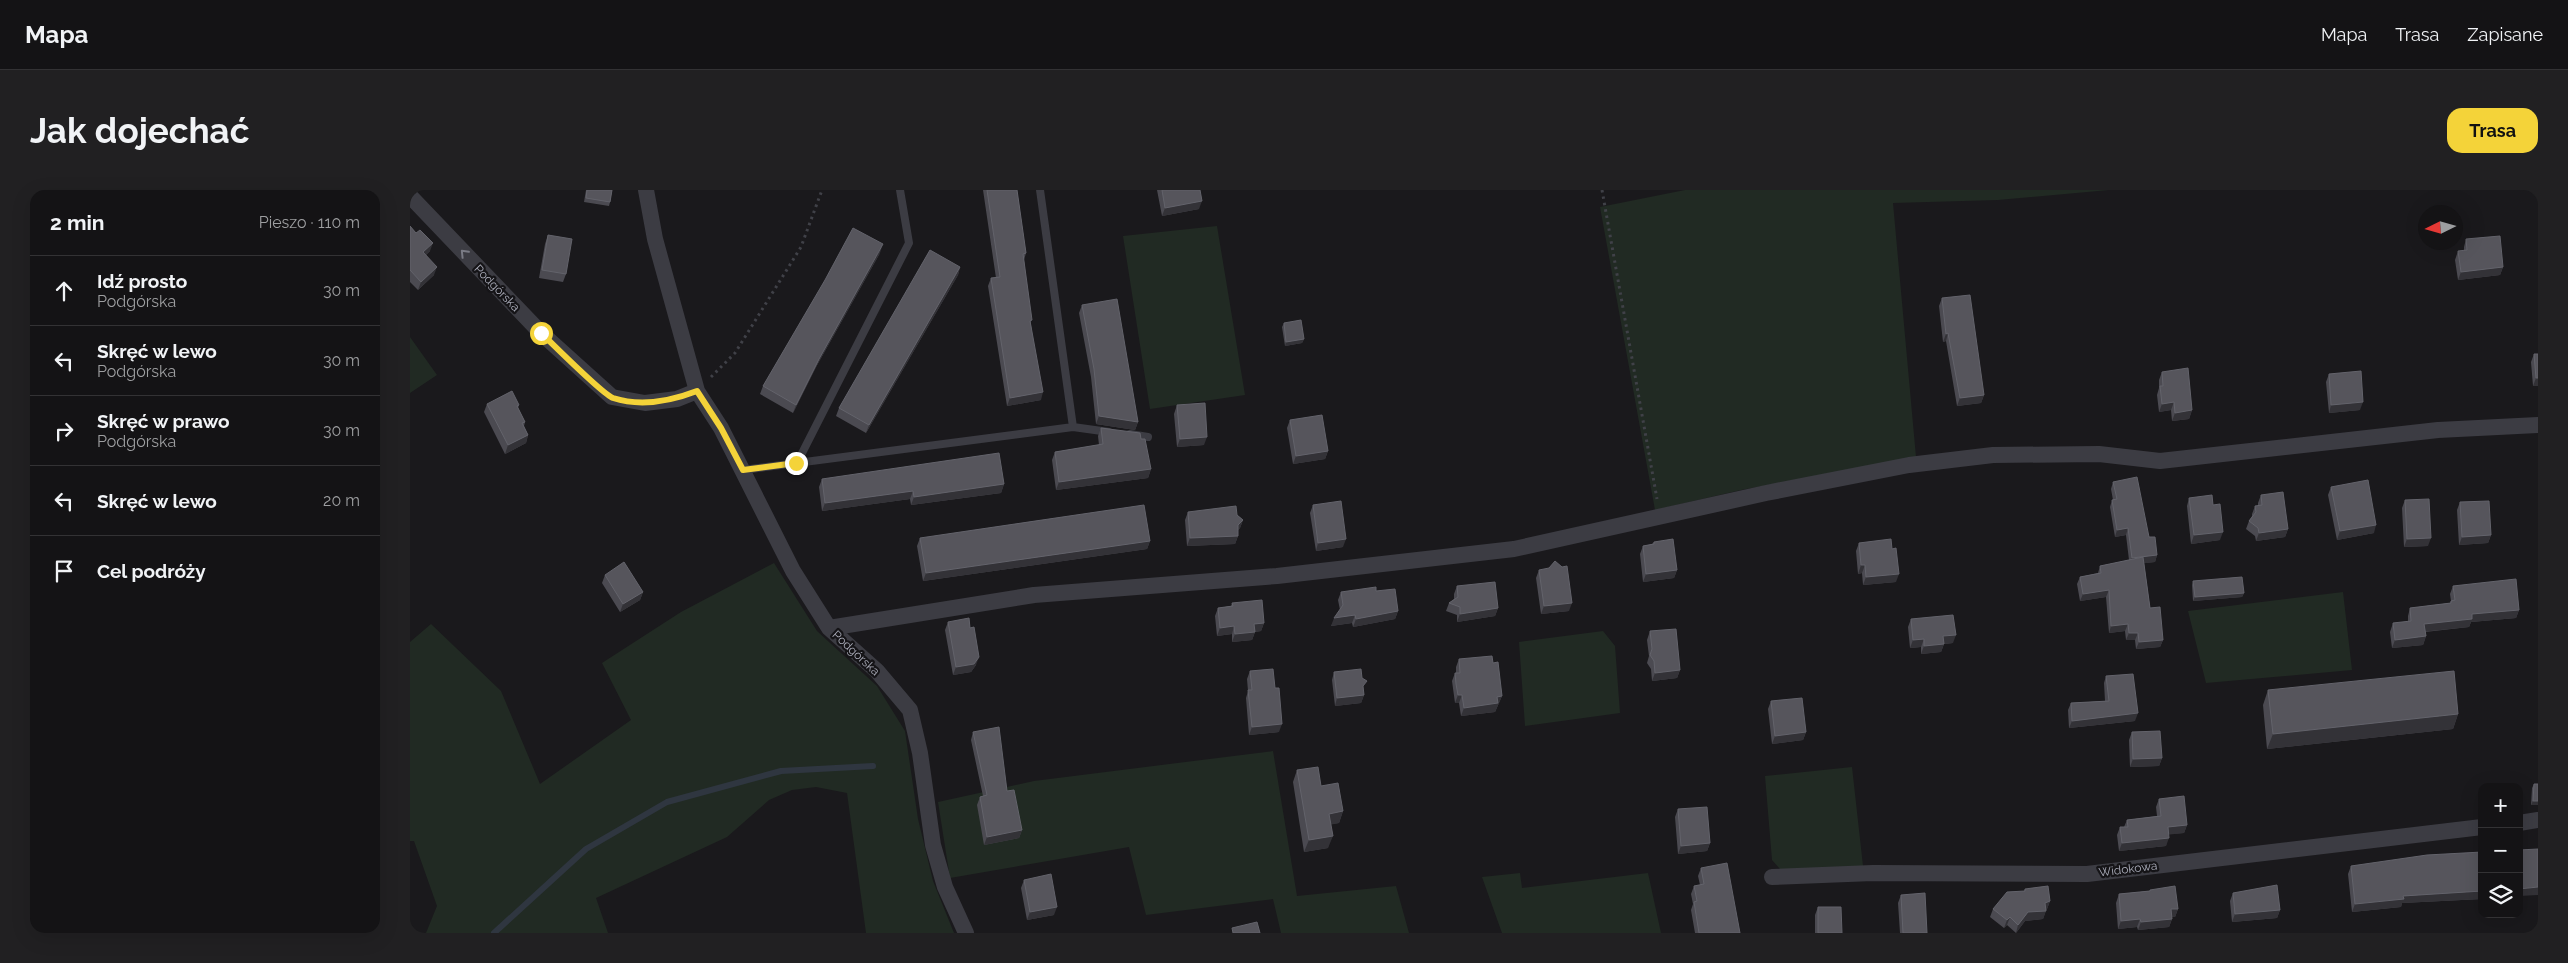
<!DOCTYPE html>
<html lang="pl">
<head>
<meta charset="utf-8">
<style>
	:root { --surface:#141315; --page:#212022; --text:#f1f3f6; --muted:#9d9ea0; --line:#333234; --accent:#f4d339 }
	body { margin:0; font-family:Raleway,sans-serif; background:var(--page); color:var(--text) }
	.controls { position:absolute; right:15px; bottom:15px; display:grid; overflow:hidden; border-radius:10px; box-shadow:0 5px 20px #0002 }
	.controls button { width:45px; height:45px; display:grid; place-items:center; padding:0; border:0; border-bottom:1px solid var(--line); background:var(--surface); color:var(--text); font:25px sans-serif }
	.compass { position:absolute; left:2008px; top:15px; width:45px; height:45px; border-radius:50%; background:var(--surface); box-shadow:0 5px 20px #0002; rotate:265deg }
	.stop { position:absolute; width:15px; height:15px; margin:-11px; border:4px solid #f4d339; border-radius:50%; background:#fff }
	.stop.end { background:#f4d339; border-color:#fff; box-shadow:0 1px 5px #0008 }
	.list { margin:0; padding:0; list-style:none }
	h2 { display:flex; justify-content:space-between; align-items:center; height:65px; margin:0; padding:0 20px; font-size:21px }
	h2 small { font-size:16px; font-weight:400; color:var(--muted) }
	.list li { display:grid; grid-template-columns:32px 1fr auto; gap:15px; align-items:center; box-sizing:border-box; height:70px; padding:0 20px; border-top:1px solid var(--line) }
	.list b { display:block; font-size:19px; white-space:nowrap }
	.list p { margin:0; font-size:16px; white-space:nowrap; color:var(--muted) }
	.list em { font-size:16px; font-style:normal; color:var(--muted) }
	.icon { flex:none; width:28px; height:28px; fill:none; stroke:currentColor; stroke-width:2; stroke-linecap:round; stroke-linejoin:round }
	.map { position:relative; flex:none; width:2128px; height:743px; overflow:hidden; border-radius:15px }
	header { display:flex; align-items:center; gap:30px; box-sizing:border-box; height:70px; padding:0 25px; background:var(--surface); border-bottom:1px solid var(--line) }
	header strong { font-size:24px }
	nav { display:flex; gap:28px; margin-inline-start:auto; font-size:18px }
	.intro { display:flex; align-items:center; justify-content:space-between; box-sizing:border-box; height:120px; padding:0 30px }
	h1 { margin:0; font-size:35px }
	.button { padding:12px 22px; border-radius:15px; background:var(--accent); color:#111; font-size:18px; font-weight:700 }
	main { display:flex; gap:30px; padding:0 30px }
	aside { flex:1; background:var(--surface); border-radius:15px; box-shadow:0 5px 20px #0002 }
	.map>svg:first-child { display:block }
	.green { fill:#212a23 }
	.lines { fill:none; stroke-linecap:round; stroke-linejoin:round }
	.stream { stroke:#2f3640; stroke-width:6 }
	.path { stroke:#404148; stroke-width:3; stroke-dasharray:2.5 4; stroke-linecap:butt }
	.service { stroke:#3c3c43; stroke-width:8 }
	.minor { stroke:#3c3c43; stroke-width:16 }
	.wall { fill:#4b4a51 }
	.shaded-wall { fill:#333237 }
	.building { fill:#56555c; stroke:#63636b }
	.oneway { stroke:#7a7b85 }
	.route { stroke:#f4d339; stroke-width:6 }
	.labels { text-anchor:middle; stroke-width:4.5; stroke-linejoin:round; paint-order:stroke }
	.street-label { font-size:12px; fill:#acaebb; stroke:#151417 }
</style>
</head>
<body>
<header>
<strong>Mapa</strong>
<nav><a>Mapa</a><a>Trasa</a><a>Zapisane</a></nav>
</header>
<div class="intro"><h1>Jak dojechać</h1><a class="button">Trasa</a></div>
<main>
<aside>
<h2>2 min<small>Pieszo · 110 m</small></h2>
<ul class="list">
<li><svg class="icon" aria-label="ahead" viewBox="0 0 24 24"><path d="M12 20V5M6 11l6-6 6 6"/></svg><div><b>Idź prosto</b><p>Podgórska</p></div><em>30 m</em></li>
<li><svg class="icon" aria-label="left" viewBox="0 0 24 24"><path d="M17 20v-9H6M10 6l-5 5 5 5"/></svg><div><b>Skręć w lewo</b><p>Podgórska</p></div><em>30 m</em></li>
<li><svg class="icon" aria-label="right" viewBox="0 0 24 24"><path d="M7 20v-9h11M14 6l5 5-5 5"/></svg><div><b>Skręć w prawo</b><p>Podgórska</p></div><em>30 m</em></li>
<li><svg class="icon" aria-label="left" viewBox="0 0 24 24"><path d="M17 20v-9H6M10 6l-5 5 5 5"/></svg><div><b>Skręć w lewo</b></div><em>20 m</em></li>
<li><svg class="icon" aria-label="arrive" viewBox="0 0 24 24"><path d="M6 21V4h12l-3 4 3 4H6"/></svg><div><b>Cel podróży</b></div></li>
</ul>
</aside>
<div class="map">
<svg width="2128" height="743" viewBox="0 0 2128 743">
	<rect width="100%" height="100%" fill="#1a191c"/>
	<path class="green" d="M1275,0h424l-111,10 -105,3 23,254 -175,33 -86,20 -55,-303z
		M807,36l28,169 -95,14 -27,-173z
		M0,147l27,38 -27,18z
		M364,373l43,68 60,55 28,45 13,88 15,62 21,52h-88l-19,-140 -31,-6 -24,3 -23,10 -42,37 -131,61 12,35h-182l11,-27 -23,-65h-4v-199l21,-18 70,67 39,93 91,-64 -29,-57 79,-51z
		M1933,402l9,78 -146,13 -18,-72z
		M1193,441l12,15 5,67 -95,13 -6,-84z
		M863,561l24,145 99,-10 13,47h-128l-8,-34 -127,16 -17,-68 -179,31 -12,-76 96,-21z
		M1442,577l11,99 -82,4 -9,-10 -7,-84z
		M1110,683l2,15 126,-15 13,60h-159l-20,-56z"/>
	<g class="lines">
		<path class="stream" d="M84,743l92,-84 81,-47 114,-31 92,-5"/>
		<path class="path" d="M1192,0l55,309
			M301,187l24,-24 66,-106 21,-57"/>
		<path class="service" d="M663,237l36,5
			M720,244l18,3
			M387,273l112,-220 -9,-53
			M333,280l330,-43 -33,-237"/>
		<path class="minor" d="M236,0l9,49 42,152 24,37 72,143 36,57 48,43 33,39 10,43 13,92 12,42 21,46
			M0,6l131,137 71,64 33,6 32,-4 20,-8
			M419,438l205,-33 243,-19 237,-27 252,-56 143,-28 84,-10 106,-1 61,7 278,-31 100,-5
			M2109,633l19,-3
			M1362,687l101,-4 214,1 395,-47"/>
	</g>
	<path class="wall" d="M176,0h26l-2,12 -1,4 -25,-4z
		M573,0h34l9,63 -2,7 7,65 10,75 -34,6 -19,-120 3,-8h5z
		M747,0h43l-1,19 -37,7z
		M0,36l20,25 -4,4 8,20 -16,15 -8,-8z
		M138,45l18,39 -3,8 -24,-4 6,-34z
		M2056,49l37,28 -3,8 -42,5 -3,-20 3,-9h6v-4z
		M470,63l-64,114 -23,46 -33,-19 3,-8z
		M550,77l-2,8 -92,158 -30,-17 3,-8z
		M1532,108l42,97 -3,8 -24,3 -11,-65 -3,1 -4,-36z
		M672,115l56,117 -3,8 -39,-6 -5,-47 -12,-64z
		M874,133l20,16 -2,4 -17,3 -3,-19z
		M2124,164h4v32h-5l-2,-24z
		M1752,182l30,38 -3,9 -17,2 -1,-11 -12,2 -2,-17 2,-7v-8z
		M1919,184l31,36 -31,3 -3,-31z
		M77,214l32,1 -1,3 7,14 -1,4 4,9 -2,8 -21,11 -21,-42z
		M767,215l27,40 -27,2 -3,-33z
		M880,230l38,31 -3,8 -32,5 -6,-36z
		M691,238l40,11 10,30 -3,9 -92,12 -4,-30 3,-8 44,-7 -1,-9z
		M412,289l182,5 -3,9 -90,12 -1,-6 -88,12 -3,-24z
		M1703,292l36,55 8,18 -2,7 -11,1 6,45 13,32 -3,7 -24,2 -1,-9h-9l-1,-9 -16,2 -3,-36 -26,4 -3,-17 3,-7 18,-4 2,-7 29,-6 -3,-25 -11,2 -5,-30 2,-7h1l-2,-11z
		M1921,297l43,46 -37,7 -9,-45z
		M1851,305l27,34 -3,8 -29,4 -1,-5 -9,-7 3,-8 3,-5v-2l3,-8h3v-3z
		M1779,308l24,7 7,35 -29,4 -4,-38z
		M1995,310l23,46 -24,1 -2,-39z
		M2050,312l31,33 -3,8 -29,2 -2,-35z
		M903,315l30,42 -27,4 -6,-38z
		M778,322l49,3 6,5 -3,8 -2,2v6l-3,8 -48,2 -2,-26z
		M510,348l230,3 -3,8 -224,32 -6,-35z
		M1244,352l23,28 -3,8 -31,4 -3,-28 3,-8 9,-2z
		M1449,353l37,39 -33,3 -1,-12 -4,1 -2,-23z
		M1129,380l30,41 -28,3 -5,-36z
		M195,385l38,17 -3,8 -20,12 -18,-29z
		M1783,391l51,12 -2,4 -49,4 -1,-16z
		M1047,396l41,22 -3,8 -38,6v-7l-11,-4 3,-8 5,-4v-5z
		M2043,396l66,24 -3,8 -45,4 -2,5 -44,5 1,4 -3,9 -31,3 -2,-16 3,-9 15,-1v-6l2,-8 40,-5 1,-2 -1,-7z
		M966,401l22,20 -3,8 -42,8 -1,-4 -21,3 9,-16 -2,-10 3,-8z
		M822,413l32,20 -3,8 -6,1 -3,8 -20,2v-8l-15,2 -2,-20 3,-8 13,-2z
		M1501,429l42,24 -9,1 -3,8 -20,2v-7l-11,1 -2,-21z
		M538,432l28,43 -5,7 -18,3 -8,-45z
		M1240,441l30,39 -3,8 -25,3 -1,-12 -4,-6 2,-7 -2,-16z
		M1049,469l34,4 9,33 -7,16 -34,4 -2,-13h-4l-3,-22 3,-8h1v-6z
		M840,481l25,17 4,44 -30,3 -3,-37 2,-7 -1,-12z
		M924,482l29,18 1,5 -3,8 -26,3 -3,-26z
		M1696,486l29,45 -66,7 -1,-18 3,-7 34,-2 -1,-18z
		M1858,500l190,24 -5,15 -186,20 -4,-44z
		M1361,511l35,31 -3,8 -31,4 -4,-35z
		M563,542l34,59 15,39 -3,8 -35,7 -7,-40 3,-8 3,-1 -12,-56z
		M1722,542l30,26 -3,8 -29,1 -1,-27z
		M887,580l24,16 22,25 -4,12 -8,1 -3,24 -24,4 -11,-70z
		M2124,594h4v21h-7l1,-17z
		M1749,609l28,26 -3,8 -16,1 -2,12 -47,5 -2,-16 3,-8h4l3,-7 30,-4 -1,-9z
		M1268,619l32,34 -3,8 -29,3 -3,-37z
		M2072,662v47l-80,4 -1,4 -49,5 -4,-38 3,-8z
		M1291,678l39,65h-45l-4,-23 2,-6 -2,-10 3,-8 6,-1 -2,-9z
		M614,690l30,35 -27,5 -6,-32z
		M1615,699l25,12 -3,8 -1,1 -3,9 -18,2 -9,12 -9,-8 -3,3 -14,-11 3,-8 31,-18z
		M1740,700l28,19 -3,8h-3v2l-3,8 -31,3 -1,-3 -19,2 -2,-26 3,-9 31,-3z
		M1823,703l47,17 -3,8 -45,4 -2,-21z
		M1491,705l26,38h-27l-2,-30z
		M1408,717l24,26h-27v-18z"/>
	<path class="shaded-wall" d="M792,11l-3,8 -37,7 3,-8z
		M23,53l-3,8 -10,9 3,-8z
		M473,54l-3,9 -64,114 -23,46 3,-8 23,-46z
		M27,77l-3,8 -16,15 3,-8z
		M550,77l-2,8 -92,158 3,-8z
		M2093,77l-3,8 -42,5 3,-8z
		M1538,143l-2,8 -3,1 3,-8z
		M894,149l-2,4 -17,3 1,-4z
		M2126,188h2v8h-5z
		M633,202l-2,8 -34,6 3,-8z
		M1574,205l-3,8 -24,3 3,-8z
		M1764,212l-3,8 -12,2 3,-8z
		M1953,212l-3,8 -31,3 2,-8z
		M1782,220l-3,9 -17,2 3,-8z
		M689,226l39,6 -3,8 -39,-6z
		M118,245l-2,8 -21,11 3,-9z
		M797,247l-3,8 -27,2 3,-8z
		M918,261l-3,8 -32,5 3,-8z
		M741,279l-3,9 -92,12 3,-8z
		M594,294l-3,9 -90,12 3,-8z
		M503,301l-3,8 -88,12 3,-8z
		M833,330l-3,8 -5,5 3,-8z
		M1966,335l-2,8 -37,7 3,-9z
		M1718,338l-2,7 -11,2 2,-7z
		M1878,339l-3,8 -29,4 3,-8z
		M1813,342l-3,8 -29,4 3,-9z
		M2081,345l-3,8 -29,2 3,-8z
		M828,346l-3,8 -48,2 3,-8z
		M2021,348l-3,8 -24,1 3,-8z
		M936,349l-3,8 -27,4 2,-8z
		M740,351l-3,8 -224,32 3,-8z
		M1747,365l-2,7 -26,3 3,-7z
		M1451,375h4l-3,8 -4,1z
		M1267,380l-3,8 -31,4 3,-8z
		M1489,384l-3,8 -33,3 3,-8z
		M1699,400l-3,7 -26,4 3,-7z
		M233,402l-3,8 -20,12 3,-8z
		M1834,403l-2,4 -49,4 2,-4z
		M1162,413l-3,8 -28,3 3,-8z
		M1088,418l-3,8 -38,6 3,-8z
		M2109,420l-3,8 -45,4 -2,5 -48,5 3,-8 48,-10z
		M988,421l-3,8 -42,8 3,-8z
		M945,425l-3,8 -21,3 3,-8z
		M854,433l-3,8 -6,1 -3,8 -20,2 3,-8 19,-10z
		M1718,434l-3,7 -16,2 2,-7z
		M824,436l-2,8 -15,2 3,-8z
		M1719,443h9l-3,7h-9z
		M1546,445l-3,8 -9,1 -3,8 -20,2 3,-8 19,-10z
		M2016,446l-3,9 -31,3 3,-8z
		M1514,449l-3,8 -11,1 3,-8z
		M1753,450l-3,7 -24,2 3,-7z
		M569,467l-3,8 -5,7 -18,3 3,-8z
		M1270,480l-3,8 -25,3 3,-8z
		M954,505l-3,8 -26,3 2,-8z
		M1048,505h4l-3,8h-4z
		M1092,506l-7,16 -34,4 3,-8 33,-11z
		M1728,523l-3,8 -66,7 3,-7z
		M2048,524l-5,15 -186,20 6,-15z
		M872,534l-3,8 -30,3 3,-8z
		M1396,542l-3,8 -31,4 3,-8z
		M1752,568l-3,8 -29,1 3,-8z
		M2123,611h5v4h-7z
		M933,621l-4,12 -15,3 5,-12z
		M1777,635l-3,8 -19,2 3,-8z
		M612,640l-3,8 -35,7 3,-8z
		M923,646l-5,12 -24,4 5,-12z
		M1759,648l-3,8 -47,5 3,-8z
		M1300,653l-3,8 -29,3 3,-8z
		M2128,697v8l-19,1v-7z
		M2072,701v8l-80,4 -1,4 -49,5 3,-8 48,-8z
		M1640,711l-3,8 -5,2 3,-8z
		M647,717l-3,8 -27,5 3,-8z
		M1761,719h7l-3,8h-7z
		M1870,720l-3,8 -45,4 3,-8z
		M1636,721l-3,8 -18,2 -9,12 2,-8 10,-13z
		M1600,727l-3,8 -3,3 3,-8z
		M1730,729l-3,8 -19,2 3,-8z
		M1762,729l-3,8 -31,3 3,-8z"/>
	<path class="building" d="M177,0h25l-2,12 -24,-4z
		M577,0h30l9,63 -3,1 9,66 -2,1 13,71 -33,6 -19,-120 9,-1z
		M752,0h38l2,11 -37,7z
		M0,36l6,7 4,-3 13,13 -10,9 14,15 -16,15 -11,-12z
		M443,38l30,16 -64,115 -23,46 -33,-19 62,-106z
		M138,45l24,4 -6,35 -24,-4z
		M2090,46l3,31 -42,5 -3,-21 9,-1 -1,-11z
		M520,60l30,17 -91,158 -30,-17z
		M1560,105l14,100 -24,3 -12,-65 -2,1 -4,-36z
		M707,109l21,123 -39,-6 -5,-47 -12,-64z
		M891,130l3,19 -18,3 -2,-19z
		M2124,164h4v24h-2z
		M1778,178l4,42 -17,3 -1,-11 -12,2 -2,-18h3l-1,-14z
		M1951,181l2,31 -32,3 -2,-31z
		M102,201l7,14 -2,1 8,16 -3,1 6,12 -20,10 -21,-41z
		M795,213l2,34 -27,2 -3,-34z
		M912,225l6,36 -32,5 -6,-36z
		M691,238l39,5 1,6h4l6,30 -92,13 -4,-30 48,-8z
		M589,263l5,31 -90,13 -1,-6 -88,12 -3,-24z
		M1727,287l12,60h6l2,18 -25,3 -4,-30 -11,2 -5,-30 5,-1 -4,-17z
		M1958,290l8,45 -36,6 -9,-44z
		M1873,302l5,37 -29,4 -1,-5 -9,-7 7,-9 -1,-6 7,-1 -1,-10z
		M1802,305l1,10 7,-1 3,28 -29,3 -5,-37z
		M2019,309l2,39 -24,1 -2,-39z
		M931,311l5,38 -28,4 -5,-38z
		M2079,311l2,34 -29,2 -2,-35z
		M734,315l6,36 -224,32 -6,-35z
		M826,316l1,9 6,5 -5,5v11l-48,2 -2,-26z
		M1263,349l4,31 -31,4 -3,-28 11,-2v-2z
		M1481,349l1,10 4,-1 3,26 -33,3 -1,-12h-4l-2,-22z
		M1733,367l7,51 10,-1 3,33 -24,2 -1,-9h-9l-1,-9 -17,2 -2,-36 -26,4 -3,-17 21,-4 -1,-7z
		M1145,371l7,6 5,-1 5,37 -28,3 -5,-36 10,-2z
		M214,372l19,30 -20,12 -18,-29z
		M1832,387l2,16 -49,4 -2,-16z
		M2106,389l3,31 -47,4v5l-48,5 2,12 -31,4 -2,-17 18,-2 -1,-13 41,-5v-2l4,-1 -2,-14z
		M1085,392l3,26 -38,6v-7l-11,-4 9,-6 -1,-11z
		M966,397v4l19,-2 3,22 -42,8 -1,-4 -21,3 9,-13 -2,-13z
		M852,410l2,23 -10,1 1,8 -20,2 -1,-8 -14,2 -2,-20 15,-2 -1,-3z
		M1543,425l3,20 -13,1 1,8 -20,2v-7l-11,1 -2,-21z
		M559,428l1,10 4,-1 5,30 -5,7 -18,3 -8,-45z
		M1266,439l4,41 -25,3 -1,-12 -4,-6 2,-6 -2,-18z
		M1082,466l1,7 5,-1 4,34 -5,1 1,6 -34,5 -2,-13h-4l-2,-11 -1,-11h5l-1,-14z
		M863,479l2,19h4l3,36 -30,3 -4,-37h4l-2,-19z
		M951,479l1,9 5,3 -4,5 1,9 -27,3 -3,-26z
		M2044,481l4,43 -185,20 -5,-44z
		M1723,484l5,39 -66,8 -1,-18 38,-2 -3,-25z
		M1392,508l4,34 -31,4 -4,-35z
		M589,537l8,64 7,-1 8,40 -35,7 -7,-40 7,-2 -14,-63z
		M1750,541l2,27 -29,1 -1,-27z
		M908,577l3,19 17,-3 5,28 -14,3 4,22 -24,4 -12,-70z
		M2124,594h4v17h-5z
		M1774,606l3,29 -19,2 1,11 -47,5 -2,-16h8l-1,-7 34,-4 -2,-17z
		M1297,617l3,36 -29,3 -3,-37z
		M2128,659v38l-19,2v-39z
		M2072,662v39l-79,5 1,3 -49,5 -4,-38 76,-11z
		M1317,673l13,70h-41l-5,-31 3,-1 -3,-15 10,-2 -3,-16z
		M641,684l6,33 -27,5 -6,-32z
		M1867,695l3,25 -45,4 -2,-21z
		M1638,696l2,15 -5,2 1,8 -18,1 -10,13 -8,-8 -3,3 -14,-11 14,-17 18,-1v-2z
		M1765,696l3,23h-7l1,10 -31,3 -1,-3 -19,2 -2,-27 31,-3v-1z
		M1515,703l2,40h-24l-2,-38z
		M1408,717h23l1,26h-24z
		M847,732l3,11h-27l-1,-5z"/>
	<defs><path id="oneway-chevron" d="M-2-3.5L2.5 0L-2 3.5" fill="none" stroke-width="1.6" stroke-linecap="round" stroke-linejoin="round" transform="scale(1.25)"/></defs>
	<use class="oneway" href="#oneway-chevron" transform="translate(54 63) rotate(-134)"/>
	<g class="lines">
		<path class="route" d="M131,143c12,11 61,61 72,65 28,9 58,3 84,-7l24,37 22,42 53,-7"/>
	</g>
	<g class="labels">
		<g class="street-label">
			<text transform="translate(87 98) rotate(46)" y="4">Podgórska</text>
			<text transform="translate(446 463) rotate(43)" y="4">Podgórska</text>
			<text transform="translate(1718 679) rotate(-7)" y="4">Widokowa</text>
		</g>
	</g>
</svg>
<div class="controls">
<button>+</button>
<button>−</button>
<button><svg class="icon" aria-label="layers" viewBox="0 0 24 24"><path d="M12 4l9 5-9 5-9-5zM3 14l9 5 9-5"/></svg></button>
</div>
<svg class="compass" viewBox="-18 -18 36 36"><path d="M0-13l5 13h-10z" fill="#e53935"/><path d="M0 13l5-13h-10z" fill="#9d9ea0"/></svg>
<div class="stop" style="left:131px;top:143px"></div>
<div class="stop end" style="left:386px;top:273px"></div>
</div>
</main>
</body>
</html>
